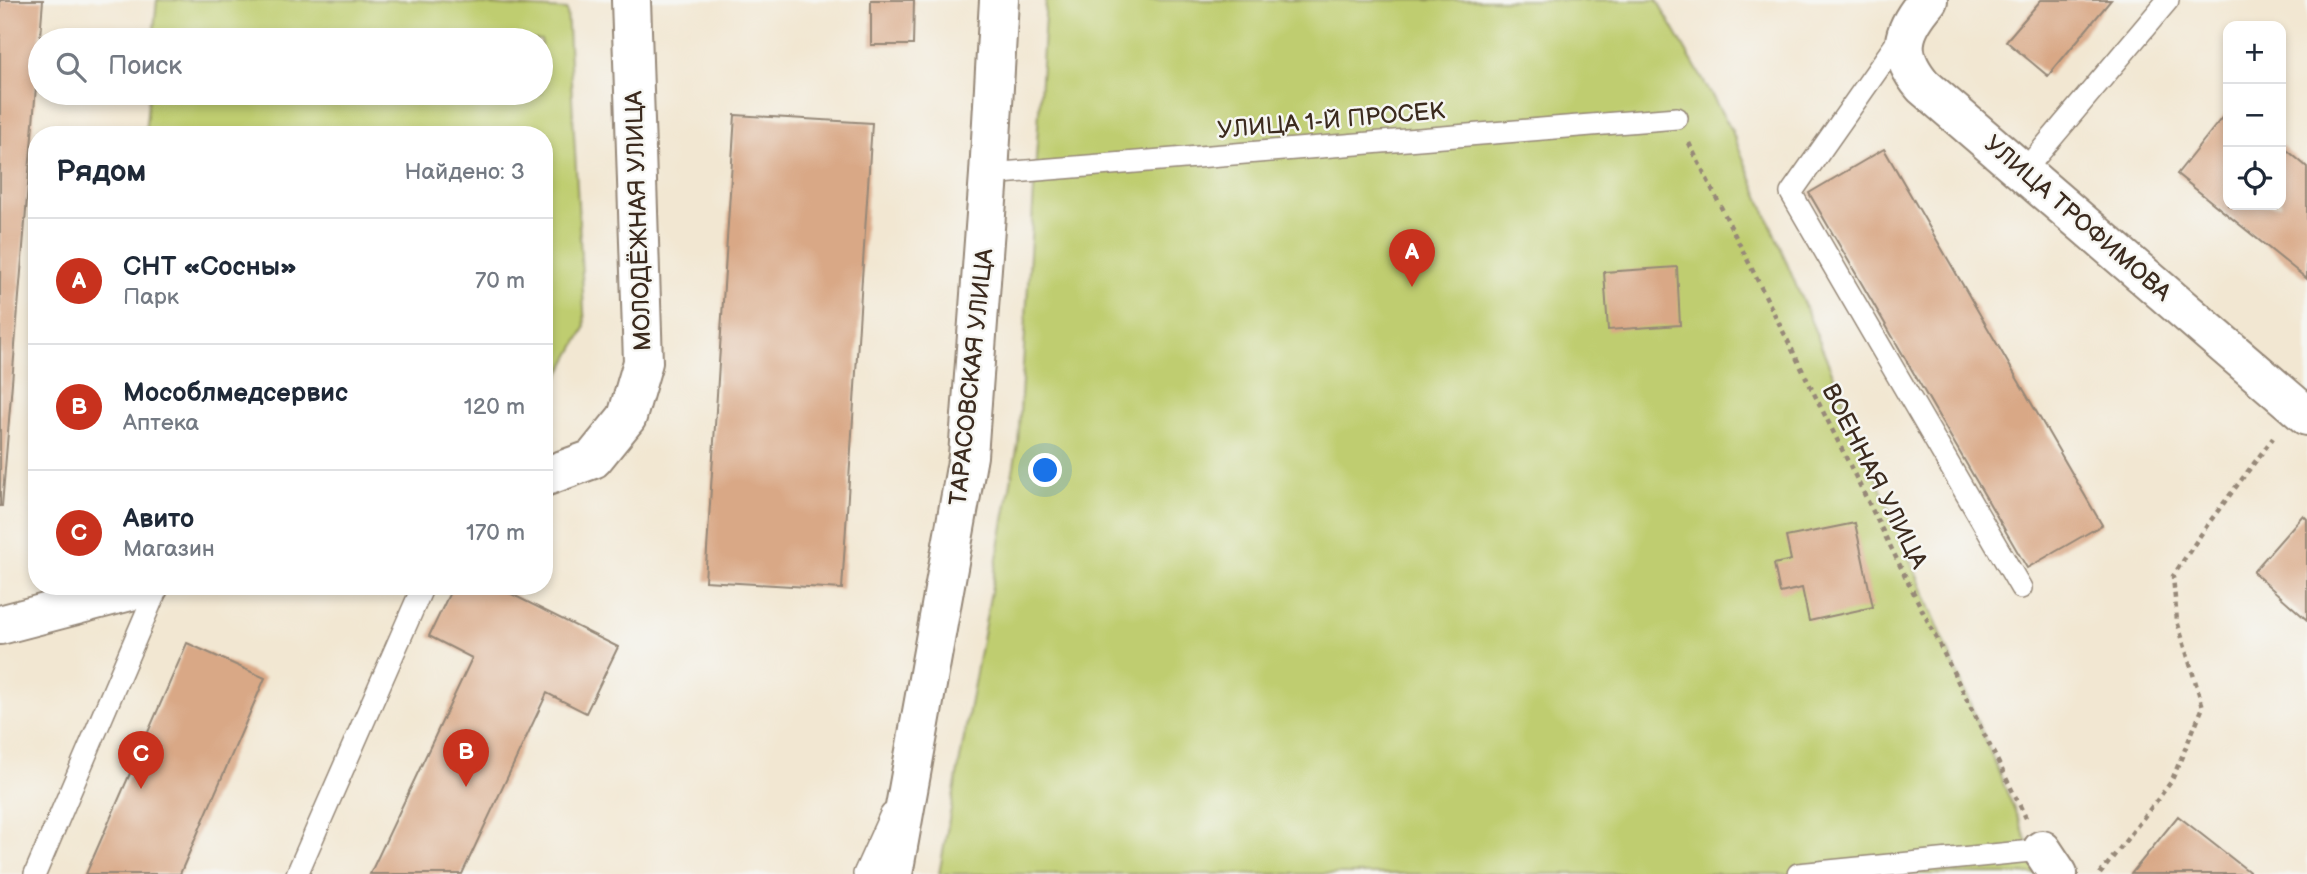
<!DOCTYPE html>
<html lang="ru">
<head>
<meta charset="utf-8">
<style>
	:root { --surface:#fff; --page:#f2f2f3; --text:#1f2937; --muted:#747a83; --line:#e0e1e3; --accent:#c8321e }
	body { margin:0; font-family:"Balsamiq Sans",sans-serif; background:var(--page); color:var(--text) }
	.controls { position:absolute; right:21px; top:21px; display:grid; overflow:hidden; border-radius:14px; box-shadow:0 4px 10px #0003 }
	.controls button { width:63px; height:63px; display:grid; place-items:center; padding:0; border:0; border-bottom:2px solid var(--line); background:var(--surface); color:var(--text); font:35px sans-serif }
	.you { position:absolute; left:1046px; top:471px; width:24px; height:24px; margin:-18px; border:5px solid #fff; border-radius:50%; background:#1a73e8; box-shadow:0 0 0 10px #1a73e833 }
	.badge { display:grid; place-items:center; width:46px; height:46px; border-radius:50%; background:var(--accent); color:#fff; font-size:23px; font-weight:700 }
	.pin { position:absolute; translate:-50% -58px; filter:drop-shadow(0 2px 4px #0008) }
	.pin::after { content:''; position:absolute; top:37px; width:24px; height:21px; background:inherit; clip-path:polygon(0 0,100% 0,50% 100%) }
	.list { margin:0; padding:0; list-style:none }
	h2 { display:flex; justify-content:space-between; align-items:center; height:91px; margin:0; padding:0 28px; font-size:30px }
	h2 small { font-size:23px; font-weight:400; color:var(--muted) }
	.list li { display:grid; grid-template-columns:46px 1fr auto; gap:21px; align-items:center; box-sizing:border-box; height:126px; padding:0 28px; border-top:2px solid var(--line) }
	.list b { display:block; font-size:26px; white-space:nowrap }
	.list p { margin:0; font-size:23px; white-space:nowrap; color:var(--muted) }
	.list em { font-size:23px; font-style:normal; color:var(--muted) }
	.icon { flex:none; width:38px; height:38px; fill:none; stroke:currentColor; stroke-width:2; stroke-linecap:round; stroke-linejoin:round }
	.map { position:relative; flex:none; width:2307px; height:874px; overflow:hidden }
	.search { position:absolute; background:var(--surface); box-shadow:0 4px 10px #0003; left:28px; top:28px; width:525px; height:77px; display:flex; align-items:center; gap:18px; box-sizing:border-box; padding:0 24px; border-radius:38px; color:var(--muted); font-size:26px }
	.panel { position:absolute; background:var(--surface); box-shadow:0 4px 10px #0003; left:28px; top:126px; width:525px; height:469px; border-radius:28px }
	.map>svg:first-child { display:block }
	.green { fill:#bfcd6f; stroke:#7d7c46; stroke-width:2 }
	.building { fill:#d9a886 }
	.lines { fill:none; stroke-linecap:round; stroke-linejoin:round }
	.service-casing { stroke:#968878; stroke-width:24 }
	.minor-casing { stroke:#968878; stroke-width:42 }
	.tertiary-casing { stroke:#968878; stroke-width:42 }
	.path { stroke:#968878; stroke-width:4.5; stroke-dasharray:5 5; stroke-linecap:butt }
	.service { stroke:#fff; stroke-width:21 }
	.minor { stroke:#fff; stroke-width:38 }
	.tertiary { stroke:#fff; stroke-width:38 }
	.labels { text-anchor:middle; stroke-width:5; stroke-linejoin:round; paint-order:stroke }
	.street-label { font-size:24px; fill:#3b2a1e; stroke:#f6f6f2 }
</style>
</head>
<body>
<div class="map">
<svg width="2307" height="874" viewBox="0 0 2307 874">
	<rect width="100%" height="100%" fill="#f6f6f2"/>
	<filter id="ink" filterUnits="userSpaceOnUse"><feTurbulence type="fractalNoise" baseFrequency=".0143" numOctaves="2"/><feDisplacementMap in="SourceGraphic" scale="14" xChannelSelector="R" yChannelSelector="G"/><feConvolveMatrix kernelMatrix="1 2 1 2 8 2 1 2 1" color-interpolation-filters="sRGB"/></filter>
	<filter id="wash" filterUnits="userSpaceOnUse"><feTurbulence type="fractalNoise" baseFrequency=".00686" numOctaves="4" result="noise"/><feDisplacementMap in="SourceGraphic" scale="28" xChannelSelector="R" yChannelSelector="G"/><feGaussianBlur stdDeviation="1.57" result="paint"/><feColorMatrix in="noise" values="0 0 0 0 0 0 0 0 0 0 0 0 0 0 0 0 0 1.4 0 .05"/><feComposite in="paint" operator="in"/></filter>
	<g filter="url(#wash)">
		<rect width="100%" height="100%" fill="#f2e7d2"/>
		<path class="green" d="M157,0h256l154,10 18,318 -41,75v-268h-399l4,-42h392v-53h-388z
			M1046,0h611l74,129 310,745h-1102l79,-430z"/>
		<g id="blocks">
			<path class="building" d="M0,0h43l-41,506h-2z
				M871,0h43l-1,45h-42z
				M2041,0h70l-63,76 -42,-35z
				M2228,110v95h53v-60l26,22v112l-130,-105z
				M735,115l137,8 -30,466 -137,-8z
				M1884,149l218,376 -75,43 -218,-375z
				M1677,267l3,58 -72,5 -4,-58z
				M2303,515l4,4v101l-54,-48z
				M1855,523l18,84 -64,14 -7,-33 -22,5 -6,-29 17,-4 -5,-23z
				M453,586h42l123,61 -32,66 -39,-20 -85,181h-92l102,-216 -43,-22z
				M187,643l78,35 -85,196h-94z
				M2178,816l74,58h-121z"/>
		</g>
	</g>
	<g filter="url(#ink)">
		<use href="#blocks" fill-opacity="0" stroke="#968878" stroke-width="2"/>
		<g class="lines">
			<g class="service-casing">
				<path id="service" d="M1902,35l-111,158 230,395
					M2024,171l144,-171
					M989,174l688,-56
					M35,874l123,-288
					M297,874l126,-288
					M864,874l27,-60
					M1798,874l244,-24"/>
			</g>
			<g class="minor-casing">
				<path id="minor" d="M1928,0c-27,31 -33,53 -5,86l384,330
					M544,477l49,-18 34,-42 16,-55 -12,-362
					M0,625l149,-39
					M2042,850l16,24"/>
			</g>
			<g class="tertiary-casing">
				<path id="tertiary" d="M893,874l75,-418 21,-282 10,-174"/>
			</g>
			<path class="path" d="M1689,143l337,675
				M2100,874l71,-92 32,-75 -26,-86 -4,-45 35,-52 65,-86"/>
			<use href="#service" class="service"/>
			<use href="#minor" class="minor"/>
			<use href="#tertiary" class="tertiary"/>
		</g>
	</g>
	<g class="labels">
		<g class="street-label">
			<text transform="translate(1331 120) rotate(-5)" y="8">УЛИЦА 1-Й ПРОСЕК</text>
			<text transform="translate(2078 218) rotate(41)" y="8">УЛИЦА ТРОФИМОВА</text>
			<text transform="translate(638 221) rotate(-92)" y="8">МОЛОДЁЖНАЯ УЛИЦА</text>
			<text transform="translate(971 377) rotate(-84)" y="8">ТАРАСОВСКАЯ УЛИЦА</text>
			<text transform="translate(1875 476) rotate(63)" y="8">ВОЕННАЯ УЛИЦА</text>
		</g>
	</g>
</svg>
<div class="controls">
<button>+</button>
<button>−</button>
<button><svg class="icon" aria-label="locate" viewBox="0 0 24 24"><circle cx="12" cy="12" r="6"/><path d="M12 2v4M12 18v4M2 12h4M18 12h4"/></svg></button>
</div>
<div class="you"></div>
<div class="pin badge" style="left:1412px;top:287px">A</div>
<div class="pin badge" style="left:466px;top:787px">B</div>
<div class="pin badge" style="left:141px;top:789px">C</div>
<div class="search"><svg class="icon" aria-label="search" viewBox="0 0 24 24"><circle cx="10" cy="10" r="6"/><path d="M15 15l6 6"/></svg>Поиск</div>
<section class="panel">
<h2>Рядом<small>Найдено: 3</small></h2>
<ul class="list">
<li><span class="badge">A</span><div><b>СНТ «Сосны»</b><p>Парк</p></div><em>70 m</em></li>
<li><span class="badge">B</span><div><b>Мособлмедсервис</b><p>Аптека</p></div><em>120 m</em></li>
<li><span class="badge">C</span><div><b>Авито</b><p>Магазин</p></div><em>170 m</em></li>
</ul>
</section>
</div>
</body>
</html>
